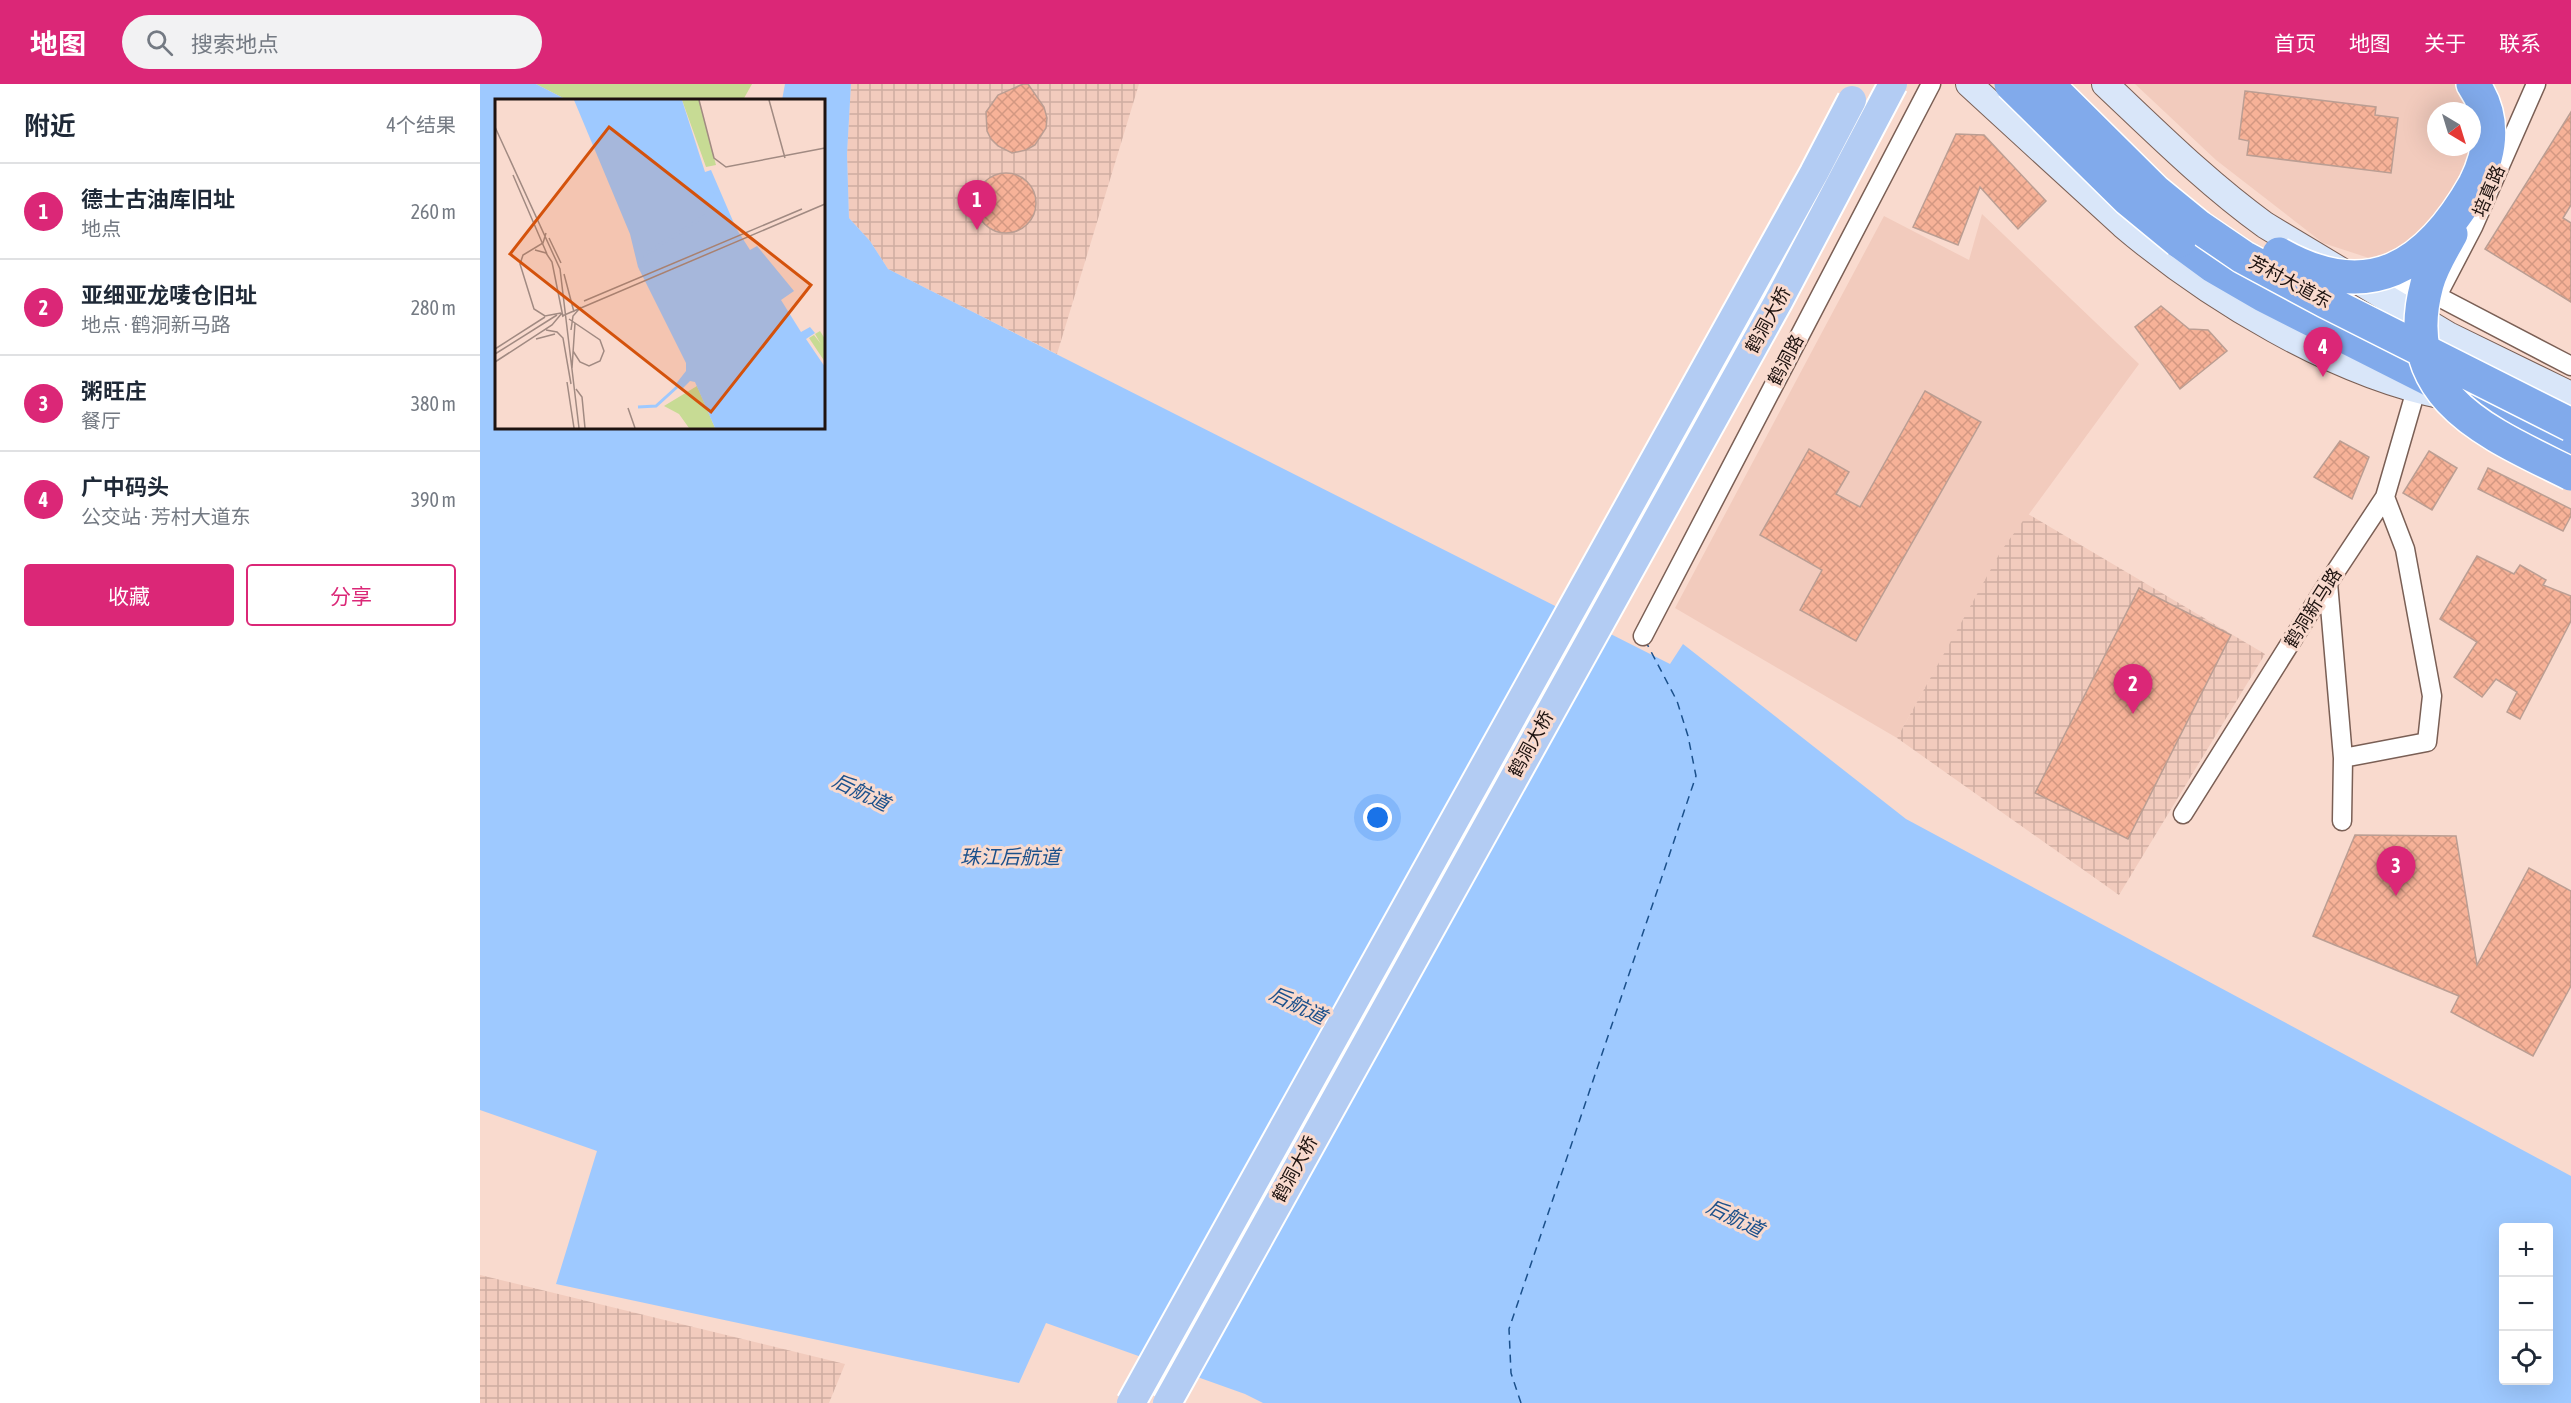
<!DOCTYPE html>
<html lang="zh">
<head>
<meta charset="utf-8">
<style>
	:root { --surface:#fff; --page:#f2f2f3; --text:#1f2937; --muted:#747a83; --line:#e0e1e3; --accent:#db2777 }
	body { margin:0; font-family:"Asap Condensed","Noto Sans SC",sans-serif; background:var(--page); color:var(--text) }
	.controls { position:absolute; right:18px; bottom:18px; display:grid; overflow:hidden; border-radius:6px; box-shadow:0 6px 24px #0002 }
	.controls button { width:54px; height:54px; display:grid; place-items:center; padding:0; border:0; border-bottom:2px solid var(--line); background:var(--surface); color:var(--text); font:30px sans-serif }
	.compass { position:absolute; left:1947px; top:18px; width:54px; height:54px; border-radius:50%; background:var(--surface); box-shadow:0 6px 24px #0002; rotate:142deg }
	.you { position:absolute; left:898px; top:734px; width:21px; height:21px; margin:-15px; border:4px solid #fff; border-radius:50%; background:#1a73e8; box-shadow:0 0 0 9px #1a73e833 }
	.badge { display:grid; place-items:center; width:39px; height:39px; border-radius:50%; background:var(--accent); color:#fff; font-size:20px; font-weight:700 }
	.pin { position:absolute; translate:-50% -50px; filter:drop-shadow(0 2px 3px #0008) }
	.pin::after { content:''; position:absolute; top:32px; width:21px; height:18px; background:inherit; clip-path:polygon(0 0,100% 0,50% 100%) }
	.list { margin:0; padding:0; list-style:none }
	h2 { display:flex; justify-content:space-between; align-items:center; height:78px; margin:0; padding:0 24px; font-size:26px }
	h2 small { font-size:20px; font-weight:400; color:var(--muted) }
	.list li { display:grid; grid-template-columns:39px 1fr auto; gap:18px; align-items:center; box-sizing:border-box; height:96px; padding:0 24px; border-top:2px solid var(--line) }
	.list b { display:block; font-size:22px; white-space:nowrap }
	.list p { margin:0; font-size:20px; white-space:nowrap; color:var(--muted) }
	.list em { font-size:20px; font-style:normal; color:var(--muted) }
	.actions { display:flex; gap:12px; padding:18px 24px }
	.actions a { flex:1; padding:14px 0; border:2px solid var(--accent); border-radius:6px; text-align:center; font-size:21px; color:var(--accent) }
	.actions .main { background:var(--accent); color:#fff }
	.icon { flex:none; width:33px; height:33px; fill:none; stroke:currentColor; stroke-width:2; stroke-linecap:round; stroke-linejoin:round }
	.map { position:relative; flex:none; width:2091px; height:1319px; overflow:hidden }
	header { display:flex; align-items:center; gap:36px; box-sizing:border-box; height:84px; padding:0 30px; background:var(--accent); color:#fff }
	header strong { font-size:28px }
	nav { display:flex; gap:33px; margin-inline-start:auto; font-size:21px }
	.search { width:420px; height:54px; background:var(--page); display:flex; align-items:center; gap:15px; box-sizing:border-box; padding:0 21px; border-radius:33px; color:var(--muted); font-size:22px }
	main { display:flex }
	aside { flex:1; background:var(--surface) }
	.map>svg:first-child { display:block }
	.built { fill:#f2cbbd; fill-rule:evenodd }
	.industrial { fill:url(#industrial-grid) }
	.green { fill:#c7db94 }
	.water { fill:#9ec9ff; fill-rule:evenodd }
	.lines { fill:none; stroke-linecap:round; stroke-linejoin:round }
	.ferry { stroke:#1b508b; stroke-width:1.5; stroke-dasharray:8 6; stroke-linecap:butt }
	.building { fill:url(#building-cross-hatch); stroke:#bb9e93; stroke-width:1.5 }
	.street-casing { stroke:#7a5f55; stroke-width:21 }
	.secondary-casing { stroke:#7a5f55; stroke-width:28 }
	.highway-casing { stroke:#fff; stroke-width:36 }
	.street { stroke:#fff; stroke-width:18 }
	.secondary { stroke:#d9e6f9; stroke-width:26 }
	.highway { stroke:#81aaeb; stroke-width:33 }
	.primary-bridge-casing { stroke:#fff; stroke-width:32; stroke-linecap:butt }
	.highway-bridge-casing { stroke:#fff; stroke-width:36; stroke-linecap:butt }
	.primary-bridge { stroke:#b3ccf3; stroke-width:28 }
	.highway-bridge { stroke:#81aaeb; stroke-width:33 }
	.labels { text-anchor:middle; stroke-width:6; stroke-linejoin:round; paint-order:stroke }
	.street-label { font-size:18px; fill:#1e1310; stroke:#f9dace }
	.water-label { font-size:20px; font-style:italic; fill:#1b508b; stroke:#f9dace }
	.inset-river { fill:none; stroke:#9ec9ff; stroke-width:3 }
	.inset-road { fill:none; stroke:#a18a82; stroke-width:1.5 }
	.view { fill:#d4520c; fill-opacity:0.15; stroke:#d4520c; stroke-width:3 }
	.inset-edge { fill:none; stroke:#1e1310; stroke-width:3 }
</style>
</head>
<body>
<header>
<strong>地图</strong>
<div class="search"><svg class="icon" aria-label="search" viewBox="0 0 24 24"><circle cx="10" cy="10" r="6"/><path d="M15 15l6 6"/></svg>搜索地点</div>
<nav><a>首页</a><a>地图</a><a>关于</a><a>联系</a></nav>
</header>
<main>
<aside>
<h2>附近<small>4个结果</small></h2>
<ul class="list">
<li><span class="badge">1</span><div><b>德士古油库旧址</b><p>地点</p></div><em>260 m</em></li>
<li><span class="badge">2</span><div><b>亚细亚龙唛仓旧址</b><p>地点 · 鹤洞新马路</p></div><em>280 m</em></li>
<li><span class="badge">3</span><div><b>粥旺庄</b><p>餐厅</p></div><em>380 m</em></li>
<li><span class="badge">4</span><div><b>广中码头</b><p>公交站 · 芳村大道东</p></div><em>390 m</em></li>
</ul>
<div class="actions"><a class="main">收藏</a><a>分享</a></div>
</aside>
<div class="map">
<svg width="2091" height="1319" viewBox="0 0 2091 1319">
	<defs>
		<pattern id="industrial-grid" width="8" height="8" patternUnits="userSpaceOnUse" patternTransform="scale(1.5)"><rect width="8" height="8" fill="#f2cbbd"/><path d="M0 4h8M4 0v8" fill="none" stroke="#cfada1"/></pattern>
		<pattern id="building-cross-hatch" width="8" height="8" patternUnits="userSpaceOnUse" patternTransform="scale(1.5)"><rect width="8" height="8" fill="#f7b298"/><path d="M0 0l8 8M0 8l8-8" fill="none" stroke="#d39882"/></pattern>
	</defs>
	<rect width="100%" height="100%" fill="#f9dace"/>
	<path class="built" d="M1655,0h323l22,32 -15,62 -51,66 -42,15 -49,-16 -107,-83zM1956,27h36v36h-36z
		M1502,130l157,150 -137,187 -105,187 -222,-130 209,-392 85,44z"/>
	<path class="industrial" d="M371,0h288l-82,270 -169,-85 -18,-28 -21,-23 -2,-64z
		M1548,430l237,140 -146,241 -222,-157 104,-187z
		M0,1191l365,89 -16,39h-349z"/>
	<path class="green" d="M56,0h216l-9,16h-176z"/>
	<path class="water" d="M0,0h56l31,16h-71v328h328v-328h-42l3,-16h66l-4,70 2,64 21,23 18,28 782,395 13,-20 223,175 665,357v227h-1308l-18,-9 -199,-71 -27,60 -463,-99 41,-133 -117,-41zM2024,1144h44v152h-44z"/>
	<g class="lines">
		<path class="ferry" d="M1041,1319l-10,-30 -2,-44 187,-553 -8,-40 -11,-35 -31,-59"/>
	</g>
	<path class="building" d="M543,0h5l16,23 3,11 -1,10 -11,17 -9,5 -14,3 -14,-7 -7,-7 -4,-8 -1,-19 12,-17z
		M1765,7l131,16 -1,8 23,3 -7,55 -144,-18 2,-14 -10,-2z
		M2091,28v93l-8,13 8,5v79l-86,-53z
		M1476,50l28,1 62,66 -28,28 -38,-42 -22,58 -45,-18z
		M496 119a30 30 0 1 1 60 0a30 30 0 1 1-60 0Z
		M1681,222l28,23 19,1 19,21 -47,38 -45,-62z
		M1445,307l56,31 -125,219 -56,-31 22,-40 -62,-35 49,-86 40,23 -13,22 24,13z
		M1860,357l29,16 -17,42 -38,-22z
		M1949,367l28,17 -25,42 -29,-17z
		M2008,384l83,41v7l-8,15 -85,-42z
		M1997,472l37,18 6,-9 26,15 -3,5 28,11v25l-51,98 -13,-7 10,-20 -21,-13 -14,18 -28,-20 23,-35 -37,-23z
		M1659,504l92,47 -103,204 -93,-46z
		M1875,751l101,1 21,129 52,-97 42,23v95l-38,70 -82,-44 8,-16 -146,-60z"/>
	<g class="lines">
		<g class="street-casing">
			<path id="street" d="M1897,192l60,20 134,70
				M1957,212l36,-69 63,-143
				M1848,499l15,175 -1,63
				M1163,552l288,-552
				M1863,674l84,-16 5,-46 -27,-147 -20,-52
				M1703,730l145,-231 57,-86 31,-107"/>
		</g>
		<g class="secondary-casing">
			<path id="secondary" d="M1489,0l154,141c86,73 211,149 321,171
				M1625,0c52,49 102,99 160,141l183,110 123,60"/>
		</g>
		<g class="highway-casing">
			<path id="highway" d="M1993,0c22,32 19,66 2,100
				M1699,157l34,25 50,29 308,156"/>
		</g>
		<use href="#street" class="street"/>
		<use href="#secondary" class="secondary"/>
		<use href="#highway" class="highway"/>
		<g class="primary-bridge-casing">
			<path id="primary-bridge" d="M651,1319l683,-1230 38,-73
				M687,1319l611,-1101 115,-218"/>
		</g>
		<g class="highway-bridge-casing">
			<path id="highway-bridge" d="M1531,0l117,115 51,42
				M1567,0l108,107 44,36 44,30 82,44 246,124
				M1971,150c-9,16 -19,32 -24,50 -31,114 62,149 144,190
				M1799,170c90,51 149,13 196,-70"/>
		</g>
		<use href="#primary-bridge" class="primary-bridge"/>
		<use href="#highway-bridge" class="highway-bridge"/>
	</g>
	<g class="labels">
		<g class="street-label">
			<text transform="translate(2009 107) rotate(-67)" y="6">培真路</text>
			<text transform="translate(1810 198) rotate(28)" y="6">芳村大道东</text>
			<text transform="translate(1288 236) rotate(-61)" y="6">鹤洞大桥</text>
			<text transform="translate(1306 276) rotate(-62)" y="6">鹤洞路</text>
			<text transform="translate(1833 524) rotate(-58)" y="6">鹤洞新马路</text>
			<text transform="translate(1051 660) rotate(-61)" y="6">鹤洞大桥</text>
			<text transform="translate(815 1085) rotate(-61)" y="6">鹤洞大桥</text>
		</g>
		<g class="water-label">
			<text transform="translate(381 708) rotate(26)" y="7">后航道</text>
			<text x="530" y="780">珠江后航道</text>
			<text transform="translate(818 921) rotate(26)" y="7">后航道</text>
			<text transform="translate(1255 1134) rotate(26)" y="7">后航道</text>
		</g>
	</g>
	<g transform="translate(15 15)">
		<rect width="330" height="330" fill="#f9dace"/>
		<path d="M325,232l5,8v23l-16,-24 5,-3 7,9 -6,-10z" fill="#c7db94"/>
		<path d="M187,1h17l17,65 -10,2zM202,287l18,42h-26l-10,-14 -15,-8z" fill="#c7db94"/>
		<path d="M79,1h108l23,72 6,-2 25,58 14,22 7,-4 37,45 -13,9 20,32 9,-5 5,6 -9,6 19,28v61h-110l-20,-46 -5,-1 -9,9 -6,-5 11,-14v-8l-48,-96 -8,-33z" fill="#9ec9ff"/>
		<path class="inset-river" d="M146,172l5,-17 60,-39 8,-22M143,308l18,-1 21,-19"/>
		<path class="inset-road" d="M204,1l15,58 12,9 99,-19M274,1l16,58M0,28l65,142 19,159M18,76l34,79M51,134l-3,10 -20,12 -3,9 14,45 11,7 16,-3M54,139l12,25M40,151l11,3 6,9 11,55M69,175l10,38M89,202l218,-92M67,217l263,-112M74,220l31,21 4,11 -4,10 -11,5 -9,-4 -7,-11M51,231l11,2 6,6 8,46M76,231l2,-14 8,-9M41,240l19,-5M0,250l50,-32M0,255l62,-39M0,263l57,-37 10,-12M77,269l3,-45M72,283l7,46M81,290l6,8 3,31M133,309l7,20"/>
		<path class="view" d="M114,28l202,158 -100,127 -201,-158z"/>
		<rect width="330" height="330" class="inset-edge"/>
	</g>
</svg>
<div class="controls">
<button>+</button>
<button>−</button>
<button><svg class="icon" aria-label="locate" viewBox="0 0 24 24"><circle cx="12" cy="12" r="6"/><path d="M12 2v4M12 18v4M2 12h4M18 12h4"/></svg></button>
</div>
<svg class="compass" viewBox="-18 -18 36 36"><path d="M0-13l5 13h-10z" fill="#e53935"/><path d="M0 13l5-13h-10z" fill="#747a83"/></svg>
<div class="you"></div>
<div class="pin badge" style="left:497px;top:146px">1</div>
<div class="pin badge" style="left:1653px;top:630px">2</div>
<div class="pin badge" style="left:1916px;top:812px">3</div>
<div class="pin badge" style="left:1843px;top:293px">4</div>
</div>
</main>
</body>
</html>
